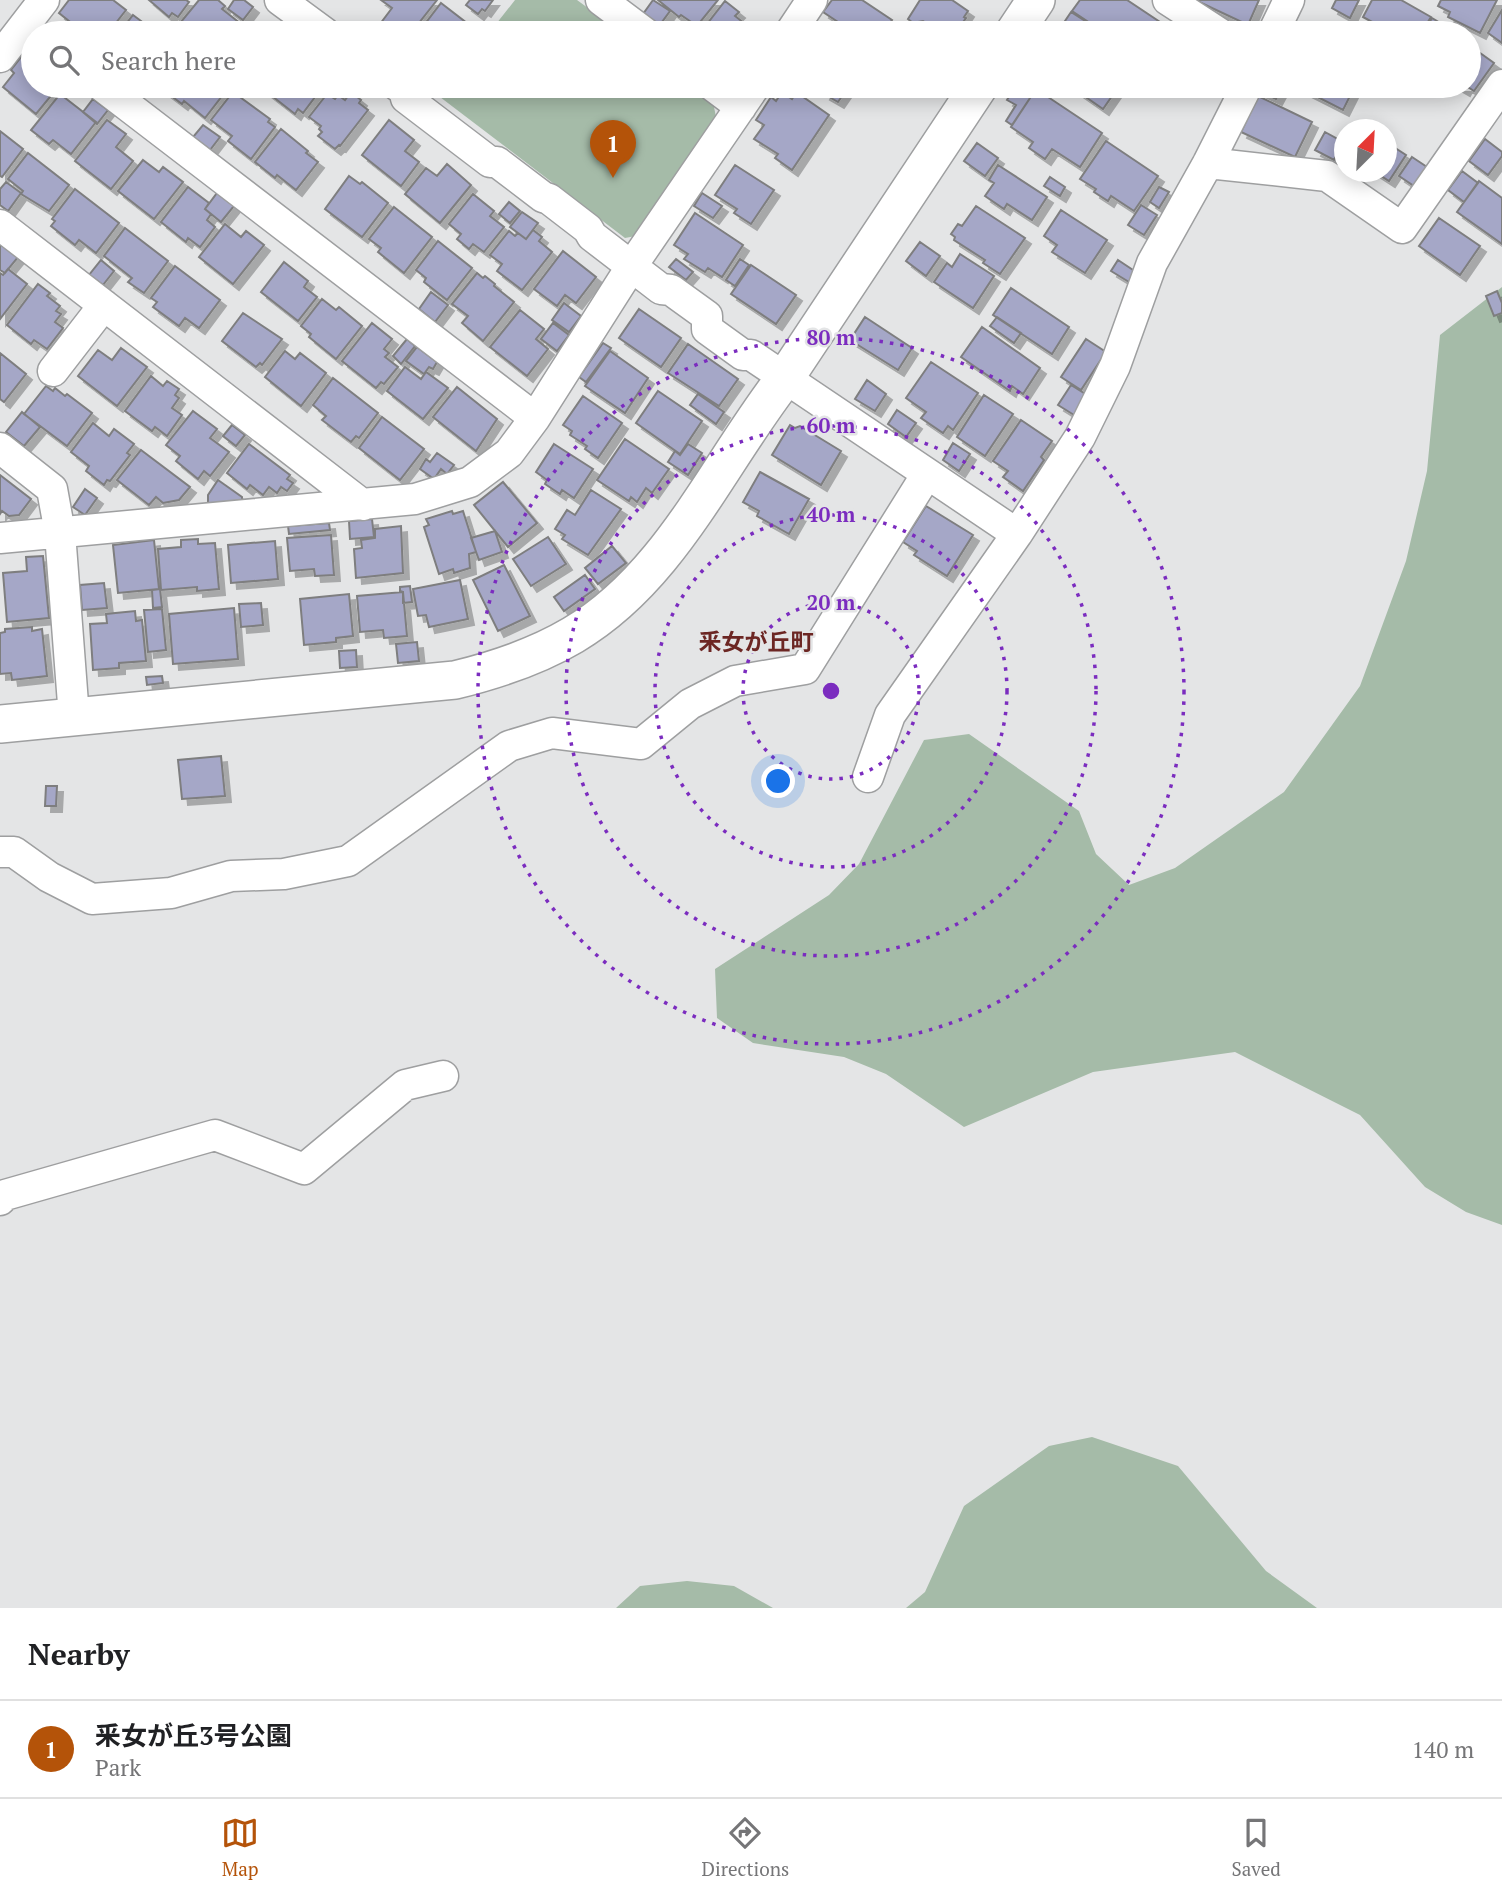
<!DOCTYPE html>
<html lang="en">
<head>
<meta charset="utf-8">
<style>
	:root { --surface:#fff; --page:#f6f6f6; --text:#202124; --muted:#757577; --line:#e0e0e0; --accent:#b45309 }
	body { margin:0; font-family:"PT Serif","Noto Sans JP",serif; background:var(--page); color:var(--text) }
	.compass { position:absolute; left:1334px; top:119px; width:63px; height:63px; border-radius:50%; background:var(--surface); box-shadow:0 4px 18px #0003; rotate:24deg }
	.you { position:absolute; left:779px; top:782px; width:24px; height:24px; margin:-18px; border:5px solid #fff; border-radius:50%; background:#1a73e8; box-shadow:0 0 0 10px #1a73e833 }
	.badge { display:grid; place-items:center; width:46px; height:46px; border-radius:50%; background:var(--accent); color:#fff; font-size:23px; font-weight:700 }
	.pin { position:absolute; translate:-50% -58px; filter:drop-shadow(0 2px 4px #0008) }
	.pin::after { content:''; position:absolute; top:37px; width:24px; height:21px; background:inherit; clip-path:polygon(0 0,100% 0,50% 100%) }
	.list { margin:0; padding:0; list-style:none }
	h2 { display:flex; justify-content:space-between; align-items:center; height:91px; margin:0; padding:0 28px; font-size:30px }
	h2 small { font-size:23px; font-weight:400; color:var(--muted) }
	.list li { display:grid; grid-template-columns:46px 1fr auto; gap:21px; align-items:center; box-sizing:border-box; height:98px; padding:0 28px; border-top:2px solid var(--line) }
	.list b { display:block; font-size:26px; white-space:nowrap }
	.list p { margin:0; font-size:23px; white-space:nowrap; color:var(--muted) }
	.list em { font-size:23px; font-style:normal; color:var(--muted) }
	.icon { flex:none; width:38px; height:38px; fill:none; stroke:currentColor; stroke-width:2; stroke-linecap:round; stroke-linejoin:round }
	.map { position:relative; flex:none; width:1502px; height:1608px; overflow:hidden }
	.search { position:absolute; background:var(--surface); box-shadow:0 4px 18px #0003; left:21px; right:21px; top:21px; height:77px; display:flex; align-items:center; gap:18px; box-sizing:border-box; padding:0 24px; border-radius:38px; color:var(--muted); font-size:26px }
	.sheet { height:189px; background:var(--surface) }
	nav { display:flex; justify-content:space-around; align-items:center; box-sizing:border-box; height:98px; border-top:2px solid var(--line); background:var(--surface); font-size:19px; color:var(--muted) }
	nav a { display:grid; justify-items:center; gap:4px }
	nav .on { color:var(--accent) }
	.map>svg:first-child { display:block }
	.green { fill:#a5bba8 }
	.building { fill:#a5a7c7; stroke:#7e7e7f; stroke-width:2; filter:url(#shadow) }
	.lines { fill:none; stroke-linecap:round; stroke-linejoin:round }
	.minor-casing { stroke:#9e9fa0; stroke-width:33 }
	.tertiary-casing { stroke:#9e9fa0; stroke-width:40 }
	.minor { stroke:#fff; stroke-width:30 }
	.tertiary { stroke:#fff; stroke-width:37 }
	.ring { fill:none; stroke:#7b2cbf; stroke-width:3.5; stroke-dasharray:3.5 7 }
	.labels { text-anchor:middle; stroke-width:5; stroke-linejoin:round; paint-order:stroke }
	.quarter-label { font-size:23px; font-weight:bold; fill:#6c2623; stroke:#e4e5e6 }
	.centre { fill:#7b2cbf; stroke:#e4e5e6; stroke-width:3.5 }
	.ring-label { font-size:21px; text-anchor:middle; font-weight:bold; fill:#7b2cbf; stroke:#e4e5e6; stroke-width:5; stroke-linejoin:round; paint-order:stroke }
</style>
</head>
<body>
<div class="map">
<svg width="1502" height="1608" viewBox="0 0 1502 1608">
	<defs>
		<filter id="shadow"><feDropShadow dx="6" dy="6" stdDeviation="0" flood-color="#0004"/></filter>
	</defs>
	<rect width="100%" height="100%" fill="#e4e5e6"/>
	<path class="green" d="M515,0h62l45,33h-133z
		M448,86h244l21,16 4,20 -76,113 -16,3 -185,-141z
		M1502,287v938l-36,-13 -41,-25 -65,-72 -125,-63 -142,20 -129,55 -78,-53 -42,-17 -91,-14 -36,-25 -2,-49 114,-74 30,-31 65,-124 45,-6 110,77 17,43 33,31 46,-17 109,-76 76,-106 46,-125 21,-90 13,-136z
		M1092,1437l86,29 88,105 51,37h-411l19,-16 39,-86 85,-60z
		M687,1581l47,5 39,22h-157l24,-22z"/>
	<path class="building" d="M69,0h44l13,10 -18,23h-13l-7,-5 -4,5 -25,-20z
		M149,0h37l3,2 -11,15 -6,-4 -3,4z
		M199,0h19l7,6 -3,3 19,15 -7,9h-41l-13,-10z
		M234,0h10l9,7 -10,13 -15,-11z
		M381,0h56l-26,33h-5l-10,-7 -6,6 -10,-8 12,-16z
		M470,0h23l-8,11 -3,-2 -4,5 -12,-9z
		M653,0l17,11 -11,15 -16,-12z
		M658,0h60l-21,26 -16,-11 -2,2z
		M832,0h30l30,20 -9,13h-41l-8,-5 4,-6 -15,-10z
		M920,0h32l16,11 -4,6 2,1 -11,15h-17l-1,-3 -14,-9 -10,2 -5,-4z
		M1080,0h47l45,30 -2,3h-65l-33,-22z
		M1195,0h64l-11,25z
		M1336,0h23l-9,18 -18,-10z
		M1372,0h29l30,17 -10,16 -10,-3 -2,3h-17l-29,-16z
		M1441,0h56l-17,33 -32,-16 2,-5 -12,-6z
		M725,1l14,11 -4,4 19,15 -2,2h-52z
		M441,3l31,24 -5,6h-49z
		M1502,10v33l-14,-10z
		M1071,12l22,14 -4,7h-12l-14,-9z
		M133,15l24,18h-38z
		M1432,18l10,6 -6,9h-13z
		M1469,45l25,18 -20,28 -8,-5 -2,4 -7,-4h12z
		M22,56l6,5 3,-4 2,2v27h26l-23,28 -33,-27 11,-14 -3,-3z
		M158,86h69l2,1 -24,31 -21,-17 -2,3z
		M265,86h51l5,3 -18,24 -5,-4 -3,5 -32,-25z
		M330,86h26l-11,14 -17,-12z
		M773,86h20l5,3 -6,10z
		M822,86h27l-11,16 -14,-8 3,-5z
		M1016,86h14l6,3 -24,36 -6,-4 10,-16 -9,-5z
		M1070,86h49l-16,23z
		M1264,86h19l-7,13 -15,-7z
		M1296,86h59l-12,24z
		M1036,89l66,44 -22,34 -28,-18 -7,10 -16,-11 4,-6 -22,-15z
		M233,92l37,27 -2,3 7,5 -24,32 -23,-18 4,-5 -21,-16z
		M351,92l10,8 -2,3 9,7 -28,36 -1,-1 -4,4 -17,-13 4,-4 -3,-3 2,-3 -12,-9 18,-23 8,5 3,-4 7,5z
		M782,92l10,7 4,-7 33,23 -37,55 -17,-12 3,-4 -24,-15 10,-14 -8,-5 15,-23 5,4z
		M60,94l36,28 -25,32 -18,-14 -4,4 -18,-14z
		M1258,96l54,26 -17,35 -54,-25z
		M93,99l15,11 -11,14 -14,-12z
		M107,120l19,14 -10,13 17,14 -22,28 -36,-28z
		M389,120l25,20 -9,11 14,11 -18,24 -39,-31z
		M203,125l17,12 -10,13 -17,-13z
		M281,129l27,22 -2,2 12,9 -22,28 -19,-15 -2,3 -20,-16z
		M0,131l23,18 -21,28 -2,-1z
		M1325,132l18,10 -9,18 -19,-10z
		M1485,139l17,13v4l-14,19 -19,-14z
		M1106,141l52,35 -24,35 -23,-15 -3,5 -14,-9 2,-3 -16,-10z
		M1386,142l20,13 -17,26 -14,-9h11z
		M977,143l21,15 -13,18 -21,-15z
		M28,153l41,32 -20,26 -28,-17 2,-3 -15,-12z
		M1412,157l15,10 -13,19 -15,-10z
		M143,160l16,12 4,-5 20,15 -29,37 -36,-28z
		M447,164l24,21 -31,38 -35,-29 21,-26 11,8z
		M735,165l39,25 -23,34 -17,-11 3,-4 -22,-14z
		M998,165l49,32 -15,23 -25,-16 -3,5 -19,-13 9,-13 -5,-3z
		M1462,171l16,12 -14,19 -16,-12z
		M349,176l11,8 2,-2 26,21 -26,34 -37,-28z
		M1050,177l15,10 -5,9 -16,-10z
		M1479,181l23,17v46l-45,-32z
		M6,182l15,11 -13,18 -8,-6v-16z
		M188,187l21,16 -4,6 6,5 -4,6 8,7 -15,20 -12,-9 -2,4 -25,-20z
		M1159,187l10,5 -10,16 -9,-6z
		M75,189l44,34 -23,30 -17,-13 -4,5 -24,-19 4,-5 -3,-2z
		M217,193l17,13 -13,16 -16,-13z
		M702,193l20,13 -9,12 -19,-12z
		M473,194l21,17 -4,5 14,11 -20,25 -11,-8 -4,5 -12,-10 4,-5 -12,-10z
		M509,202l11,9 -10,12 -11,-9z
		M1141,205l16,10 -13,20 -16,-10z
		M976,206l49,32 -25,36 -17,-11 2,-3 -31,-20 1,-3 -4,-3 7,-10 4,2z
		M394,207l38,30 -28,36 -26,-21 3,-4 -12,-9z
		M1061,210l46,30 -22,33 -33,-21 5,-7 -13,-9z
		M522,212l16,11 -12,16 -16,-12z
		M695,213l48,32 -21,32 -14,-9 -3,4 -21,-13 4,-5 -14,-9z
		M1439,218l41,28 -20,29 -41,-29z
		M225,224l16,13 5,-6 18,14 -31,39 -34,-27z
		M125,228l43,33 -24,32 -16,-11 4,-4 -28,-22z
		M533,230l9,7 -3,4 13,11 -30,38 -25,-19 5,-7 -12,-9 19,-24 6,5 3,-3 8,6z
		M438,241l34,27 -25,32 -23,-18 2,-4 -10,-8z
		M920,242l20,14 -14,20 -20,-15z
		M3,243l16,13 -14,17 -5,-3v-23z
		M563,251l33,26 -20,26 -11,-8 -8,11 -23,-17z
		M960,254l34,22 -21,32 -39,-26 13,-19 5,4z
		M676,259l17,13 -7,8 -17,-13z
		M740,259l9,6 -14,21 -9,-6z
		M101,260l13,11 -11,14 -14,-10z
		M1118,260l18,12 -7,10 -18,-11z
		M284,262l24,19 -4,6 13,10 -19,24 -37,-29z
		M751,265l45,30 -20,29 -45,-30z
		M175,266l45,34 -21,28 -14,-10 -6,8 -26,-19 4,-5 -6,-4z
		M8,269l19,15 -27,35v-46l3,2z
		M477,273l6,5 2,-2 10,8 -1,2 20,16 -31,39 -21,-18 6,-7 -16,-12z
		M38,284l12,9 -3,3 13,10 -4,5 5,3 -6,8 8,6 -16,21 -13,-9 -3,4 -24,-19z
		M1011,288l58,39 -17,27 -59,-39z
		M1497,291l5,12v10l-8,3 -8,-20z
		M431,292l17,13 -13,17 -16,-13z
		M322,299l14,11 3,-3 23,19 -26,33 -27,-22 2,-3 -10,-8z
		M564,303l17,13 -12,16 -17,-12z
		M639,309l42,29 -20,29 -42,-29z
		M520,310l24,19 -8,10 12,10 -21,27 -37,-29z
		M243,313l39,26 -20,26 -2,-2 -4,4 -34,-26z
		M865,317l47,31 -14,22 -48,-30z
		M997,317l24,16 -7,10 -24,-17z
		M372,323l20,16 -8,10 5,4 -4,4 13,10 -14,17 -3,-2 -5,6 -34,-27z
		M553,323l16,12 -12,16 -16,-12z
		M982,327l58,41 -17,26 -11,-8 -2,5 -49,-34z
		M407,339l8,7 -14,18 -8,-8z
		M1086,339l20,13 -25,38 -20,-13z
		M603,343l8,5 -25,34 -7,-5z
		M688,344l50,35 -19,27 -51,-33z
		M417,347l20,15 -4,7 -4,-2 -5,7 -18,-13z
		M121,348l26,19 -30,39 -39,-30 20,-26 14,10z
		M285,351l10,8 5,-6 26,20 -25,33 -36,-29z
		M610,351l38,27 -23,35 -40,-27z
		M0,353l26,21 -22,28 -4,-3z
		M931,362l47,31 -25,37 -5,-4 -5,7 -22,-15 5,-6 -20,-14z
		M405,367l16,12 5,-7 22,16 -25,31 -36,-28z
		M151,376l12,10 4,-5 12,8 -4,6 4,3 -7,10 10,7 -15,21 -12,-9 -3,4 -27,-20z
		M333,378l45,35 -19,25 -3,-2 -5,6 -29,-22 4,-4 -13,-11z
		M867,380l19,14 -11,17 -20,-12z
		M1071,385l16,10 -13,20 -16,-10z
		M46,386l7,5 2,-3 10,8 2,-2 25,19 -25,33 -43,-32z
		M457,387l40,32 -21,32 -43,-34z
		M658,391l44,30 -22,33 -44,-31z
		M698,394l26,18 -8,12 -26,-19z
		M984,395l29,19 -28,42 -28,-19z
		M583,396l39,27 -24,35 -13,-9 2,-3 -17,-11 2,-4 -9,-6z
		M897,410l19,13 -10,14 -18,-13z
		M193,411l24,18 -7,9 19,14 -19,24 -6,-5 -6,8 -22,-18 4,-5 -14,-11z
		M22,412l18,15 -16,19 -18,-14z
		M382,417l42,32 -24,31 -41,-32z
		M1021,420l31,21 -11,16 3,3 -21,31 -20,-14 5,-6 -15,-10z
		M93,423l16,13 5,-7 20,15 -7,9 3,2 -20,26 -3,-1 -3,5 -18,-14 3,-5 -18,-14z
		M232,425l13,10 -9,11 -13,-10z
		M790,425l5,3 5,-2 41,25 -20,34 -49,-30z
		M625,439l44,30 -17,24 -6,-5 -9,14 -6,-5 -2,4 -32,-21z
		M953,443l17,11 -11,17 -16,-11z
		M249,444l41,31 -3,4 6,4 -6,8 -6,-4 -4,6 -8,-6 -6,8 -13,-10 -3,4 -20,-16z
		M554,444l39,25 -19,29 -12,-8 -2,4 -15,-10 2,-4 -11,-8z
		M688,444l14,9 -14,22 -20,-13 7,-11 5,4z
		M141,450l49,37 -11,13 -16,3 -7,-6 -7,8 -32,-25z
		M437,453l17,12 -7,9 -6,-5 -7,10 -14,-10 6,-10 4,3z
		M760,472l49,27 -20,35 -32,-18 2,-5 -16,-9z
		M0,475l31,24 -12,16 -10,1 -7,-5 -2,3z
		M218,480l24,17v5l-34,3v-10z
		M503,482l34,41 -29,24 -34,-42z
		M85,489l12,9 -12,17 -12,-8z
		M591,490l30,19 -33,46 -26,-16 3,-4 -10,-6 12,-19 8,5z
		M926,506l47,29 -26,41 -33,-21 3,-4 -14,-9z
		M452,511l1,3 10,-3 13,41 -7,2 1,14 -16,5 -1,-4 -14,5 -15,-47 5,-2 -3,-6z
		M372,519l2,18 -24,2 -1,-18z
		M329,523l1,7 -41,4 -1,-8z
		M401,526l2,47 -47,5 -2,-29 8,-1 -1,-8 14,-2v-9z
		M495,531l7,21 -23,8 -8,-22z
		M331,535l3,40 -19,1 -1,-7 -24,2 -3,-33z
		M548,537l18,27 -35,22 -18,-27z
		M198,539v5l17,-1 4,46 -22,2v-4l-36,3 -3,-41 23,-2v-7z
		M154,540l5,49 -41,4 -5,-48z
		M275,541l3,38 -47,4 -3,-38z
		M612,546l14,17 -28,21 -13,-16z
		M43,556l6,62 -42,4 -4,-49 24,-2 -1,-14z
		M504,565l26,51 -32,15 -25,-51z
		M585,575l10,14 -31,22 -10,-14z
		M460,580l8,39 -39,8 -3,-12 -8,1 -5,-27z
		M104,583l3,25 -25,2 -2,-25z
		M410,586l2,16 -9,1v-11l-3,-1v-4z
		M160,589l2,18 -9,1 -1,-18z
		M403,592l4,44 -23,2 -1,-8 -23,2 -3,-36z
		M349,594l4,42 -17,2v4l-32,3 -4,-46z
		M261,603l2,22 -22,2 -2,-23z
		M234,608l4,51 -65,5 -4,-50z
		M162,609l4,41 -18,2 -4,-42z
		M135,611l1,10 6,-1 4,41 -27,2v5l-26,2 -3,-46 17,-1 -1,-9z
		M32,627v4l10,-2 5,47 -35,4 -1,-7 -11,1v-41l5,-1v-3z
		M417,642l2,19 -21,2 -2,-19z
		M356,650l1,17 -17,1 -1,-17z
		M162,676l1,7 -16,2 -1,-8z
		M221,756l4,40 -43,3 -4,-39z
		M46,786h11l-1,20h-11z"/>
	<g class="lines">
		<g class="minor-casing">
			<path id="minor" d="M280,0l45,33
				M601,0l44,33
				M1168,0l51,33
				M790,33l22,-33
				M1273,33l16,-33
				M0,57l44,-57
				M102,86l433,332
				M398,86l6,4 2,8 84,64h7l46,35 6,2 39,30 4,7 69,53 10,1 36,26v13l36,26h8l266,179
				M713,86l28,21
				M1208,163l119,13 75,52 100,-143
				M0,225l363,280
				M53,371l51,-66
				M0,448l52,41 8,44 14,184
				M0,538l415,-39 55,-17 39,-29 26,-35 96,-151 124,-181
				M868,777l22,-62 127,-181 63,-97 35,-71 37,-103 56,-100 39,-77
				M0,852h14l35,25 43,22 79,-6 60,-17 53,-2 64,-13 161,-115 43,-13 89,11 49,-40 45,-23 70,-12 122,-195
				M0,1200l5,-5 210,-60 89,34 101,-84 38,-9"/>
		</g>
		<g class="tertiary-casing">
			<path id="tertiary" d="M1014,33l22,-33
				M0,724l455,-44c41,-10 81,-23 118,-45 98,-58 144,-170 212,-257l194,-292"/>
		</g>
		<use href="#minor" class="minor"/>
		<use href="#tertiary" class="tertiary"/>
	</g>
	<g class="ring">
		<circle cx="831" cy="691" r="88"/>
		<circle cx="831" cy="691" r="176"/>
		<circle cx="831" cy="691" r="265"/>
		<circle cx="831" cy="691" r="353"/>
	</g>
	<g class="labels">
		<g class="quarter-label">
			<text x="756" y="650">釆女が丘町</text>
		</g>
	</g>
	<circle cx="831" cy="691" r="10" class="centre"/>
	<g class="ring-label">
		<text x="831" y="345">80 m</text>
		<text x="831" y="433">60 m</text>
		<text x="831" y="522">40 m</text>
		<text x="831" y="610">20 m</text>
	</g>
</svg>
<svg class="compass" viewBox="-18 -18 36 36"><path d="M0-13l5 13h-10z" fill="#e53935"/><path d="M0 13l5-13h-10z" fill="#757577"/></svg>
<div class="you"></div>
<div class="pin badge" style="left:613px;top:178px">1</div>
<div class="search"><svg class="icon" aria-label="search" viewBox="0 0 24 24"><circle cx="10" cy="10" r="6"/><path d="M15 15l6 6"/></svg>Search here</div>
</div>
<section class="sheet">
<h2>Nearby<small></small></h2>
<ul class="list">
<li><span class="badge">1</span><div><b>釆女が丘3号公園</b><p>Park</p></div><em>140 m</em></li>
</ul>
</section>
<nav>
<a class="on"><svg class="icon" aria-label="map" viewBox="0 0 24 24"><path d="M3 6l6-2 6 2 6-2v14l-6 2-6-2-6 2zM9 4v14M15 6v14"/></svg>Map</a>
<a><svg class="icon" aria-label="directions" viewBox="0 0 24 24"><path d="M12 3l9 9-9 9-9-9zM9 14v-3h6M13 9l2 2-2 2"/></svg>Directions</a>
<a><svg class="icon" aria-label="saved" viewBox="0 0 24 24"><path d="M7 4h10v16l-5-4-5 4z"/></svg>Saved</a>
</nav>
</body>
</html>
